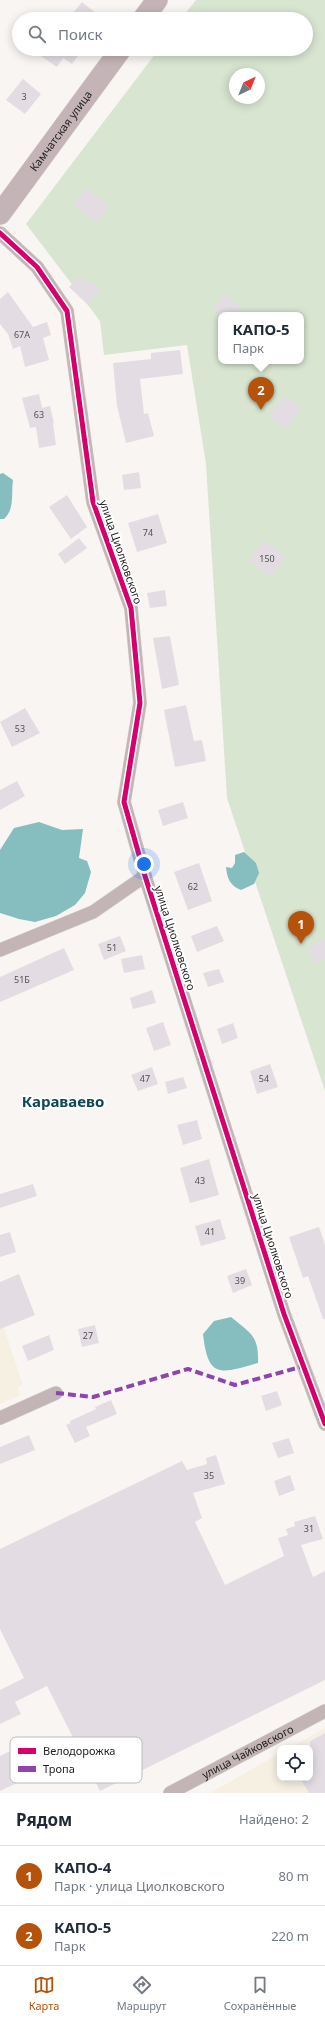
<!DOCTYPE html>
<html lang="ru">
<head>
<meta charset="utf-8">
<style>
	:root { --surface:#fff; --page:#f6f6f7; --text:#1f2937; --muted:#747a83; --line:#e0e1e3; --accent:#b45309 }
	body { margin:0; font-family:"Noto Sans",sans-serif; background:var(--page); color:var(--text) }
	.controls { position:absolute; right:12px; bottom:12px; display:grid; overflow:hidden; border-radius:8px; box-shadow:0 2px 10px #0003 }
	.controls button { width:36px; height:36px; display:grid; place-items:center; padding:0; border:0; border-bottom:1px solid var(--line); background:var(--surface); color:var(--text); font:20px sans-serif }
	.compass { position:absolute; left:229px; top:68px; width:36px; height:36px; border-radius:50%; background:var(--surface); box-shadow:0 2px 10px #0003; rotate:43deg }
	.you { position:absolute; left:144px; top:864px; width:14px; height:14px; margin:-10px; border:3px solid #fff; border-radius:50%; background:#1a73e8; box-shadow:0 0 0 6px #1a73e833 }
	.badge { display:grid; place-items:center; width:26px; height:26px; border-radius:50%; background:var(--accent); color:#fff; font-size:13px; font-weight:700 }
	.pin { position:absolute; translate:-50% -33px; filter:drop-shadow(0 1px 2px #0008) }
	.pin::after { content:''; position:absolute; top:21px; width:14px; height:12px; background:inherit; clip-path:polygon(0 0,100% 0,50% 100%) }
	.popup { position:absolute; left:218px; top:312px; width:86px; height:52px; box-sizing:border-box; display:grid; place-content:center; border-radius:8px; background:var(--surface); filter:drop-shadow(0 1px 3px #0005); font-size:13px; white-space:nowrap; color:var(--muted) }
	.popup b { font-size:15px; color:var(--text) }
	.popup::after { content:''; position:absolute; left:50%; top:100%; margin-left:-8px; border:8px solid transparent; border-top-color:var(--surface) }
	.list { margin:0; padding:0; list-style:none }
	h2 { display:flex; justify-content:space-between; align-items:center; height:52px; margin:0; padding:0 16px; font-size:17px }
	h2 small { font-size:13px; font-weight:400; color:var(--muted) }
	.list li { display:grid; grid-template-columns:26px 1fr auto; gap:12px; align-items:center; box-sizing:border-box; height:60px; padding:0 16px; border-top:1px solid var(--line) }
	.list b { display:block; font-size:15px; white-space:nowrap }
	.list p { margin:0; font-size:13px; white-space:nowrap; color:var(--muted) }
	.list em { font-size:13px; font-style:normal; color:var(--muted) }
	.icon { flex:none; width:22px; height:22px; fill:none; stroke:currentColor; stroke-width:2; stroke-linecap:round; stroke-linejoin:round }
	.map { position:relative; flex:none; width:325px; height:1793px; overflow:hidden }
	.search { position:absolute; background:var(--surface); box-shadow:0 2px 10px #0003; left:12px; right:12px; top:12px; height:44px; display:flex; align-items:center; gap:10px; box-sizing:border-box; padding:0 14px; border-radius:22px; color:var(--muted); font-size:15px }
	.sheet { height:172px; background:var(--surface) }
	nav { display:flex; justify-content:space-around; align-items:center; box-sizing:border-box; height:56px; border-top:1px solid var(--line); background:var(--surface); font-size:11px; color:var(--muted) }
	nav a { display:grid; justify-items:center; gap:2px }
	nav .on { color:var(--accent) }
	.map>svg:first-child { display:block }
	.industrial { fill:#f6f0e3 }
	.green { fill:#d8e5d1; fill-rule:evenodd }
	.water { fill:#86bebf }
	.building { fill:#e3dde3 }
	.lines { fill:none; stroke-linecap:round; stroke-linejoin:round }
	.street-casing { stroke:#d5d2d1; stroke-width:14 }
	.primary-casing { stroke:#d5d2d1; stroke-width:22 }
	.street { stroke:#c3b4b6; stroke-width:13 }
	.primary { stroke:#c4b4b7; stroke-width:21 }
	.quiet { stroke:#8e44ad; stroke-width:4; stroke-dasharray:8 4; stroke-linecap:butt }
	.cycleway-casing { stroke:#fff; stroke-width:8 }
	.cycleway { stroke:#d6006c; stroke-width:5 }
	.labels { text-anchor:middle; stroke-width:4; stroke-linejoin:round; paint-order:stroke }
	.number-label { font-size:9px; fill:#535050 }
	.street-label { font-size:11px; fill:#1f1d1b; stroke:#fff }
	.district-label { font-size:15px; font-weight:bold; fill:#104655; stroke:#fff }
	.key { fill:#fff; stroke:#bcbbbb; stroke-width:1 }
	.key-label { font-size:11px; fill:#1f1d1b }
</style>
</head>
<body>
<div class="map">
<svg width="325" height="1793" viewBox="0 0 325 1793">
	<rect width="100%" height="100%" fill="#f9f5f3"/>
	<path class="industrial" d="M0,1316l23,69 -5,2 2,8 -20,9z
		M325,1728v65h-115l70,-40v25h30v-30h-20z"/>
	<path class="green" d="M196,0h129v1091l-98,-293 -21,-334 -19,-119 -83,10 -4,-34 -74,-97 133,-175h147v-30h-125zM235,74h24v24h-24zM221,315h80v46h-80z"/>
	<path class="water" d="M3,473l10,7c-2,14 2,29 -9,39h-4v-45z
		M39,822l23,8 21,-1 -4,29 8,3 4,11 -6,21 -10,12 -19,11 -21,6 -16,-3 -19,-6v-63l14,-22z
		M244,852l12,11 3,10 -5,11 -13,6c-11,-4 -14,-12 -15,-23l6,1 3,-5v-8z
		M231,1317c19,16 28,18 27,46 -38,11 -50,16 -55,-29l11,-13z"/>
	<path class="building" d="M82,2l21,17h-35z
		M46,49h37l-11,15 -9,-6 -6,9 -16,-11z
		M23,79l18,15 -16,20 -19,-14z
		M86,188l23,18 -13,17 -23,-18z
		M80,276l7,7 3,-3 10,10 -13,14 -18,-17z
		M8,292l25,35 14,-5 4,13 -8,3 6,22 -24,7 -5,-21 -7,3 -5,-15 -8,-10v-25z
		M224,294l17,14 -6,7h-15l-8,-6z
		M180,350l3,24 -43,5 4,35 4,-1 6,23 -28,7 -9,-37 -4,-43 38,-4v-6z
		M39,394l3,14 8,-2 4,17h-1l3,22 -17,3 -3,-21 -6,1 -8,-30z
		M285,395l16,13 -16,21 -16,-13z
		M139,472l2,16 -17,2 -2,-15z
		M67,495l20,32 -16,12 -22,-32z
		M158,514l9,29 -30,9 -9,-29z
		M79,538l8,10 -22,16 -7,-10z
		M263,540l22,16 -14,21 -23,-16z
		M165,590l2,16 -17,2 -3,-15z
		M170,636l9,49 -17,4 -9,-51z
		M186,705l8,36 8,-1 4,21 -31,6 -11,-57z
		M25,708l15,25 -28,14 -12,-25z
		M17,781l8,15 -25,14v-20z
		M183,802l5,16 -25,8 -5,-16z
		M199,863l13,38 -24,9 -14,-38z
		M217,926l7,15 -27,11 -6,-16z
		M120,936l6,15 -22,9 -6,-16z
		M325,940v19l-10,5 -7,-15z
		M64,948l10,22 -74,32v-25z
		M142,955l3,14 -21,4 -3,-14z
		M219,969l5,13 -16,5 -5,-14z
		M152,990l4,13 -23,6 -3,-11z
		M163,1022l8,23 -17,6 -8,-23z
		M233,1023l5,15 -16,6 -5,-15z
		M270,1064l8,23 -21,7 -7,-23z
		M152,1067l6,17 -20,7 -7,-16z
		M183,1077l4,11 -19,6 -3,-12z
		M197,1120l5,19 -19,6 -6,-20z
		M209,1159l10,36 -29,8 -10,-35z
		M33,1184l4,12 -37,12v-14z
		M220,1219l6,20 -25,7 -6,-20z
		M319,1227l6,18v74h-2l-15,-43 -5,2 -14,-41z
		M10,1232l6,20 -16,5v-22z
		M246,1269l6,16 -19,8 -6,-17z
		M19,1274l16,41 -35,14v-47z
		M95,1325l4,18 -17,4 -4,-18z
		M49,1335l5,15 -26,11 -6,-15z
		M277,1391l5,14 -16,6 -5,-15z
		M111,1400l6,14 -31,13 4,9 -15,7 -9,-18 5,-2 -1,-2 26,-12 -1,-2z
		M29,1435l6,15 -35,14v-17z
		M289,1438l5,15 -16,5 -6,-15z
		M216,1455l9,29 -32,9 9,25 -7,4 30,63 59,-29 -6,-18 10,-3 -2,-6 9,-3 -1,-4 21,-6 8,23 -22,6 12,32 12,-6v109l-225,111 -53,-105 -32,16 6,12 -21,10v-34l24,-12 -24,-49v-80l182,-88 5,9 20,-6 -1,-6z
		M290,1475l5,15 -16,6 -5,-15z
		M325,1733v60h-16l-9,-15h10v-37z
		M35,1739l14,29 -49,23v-35z"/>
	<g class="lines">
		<g class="street-casing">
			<g id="street">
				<path d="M0,233l37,34 30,44 26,191 38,106 9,95 -16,99 21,74 139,438 41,110"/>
				<path d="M0,950l93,-38 52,-36"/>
				<path d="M0,1418l56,-25"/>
				<path id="s1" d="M170,1793l155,-82"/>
			</g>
		</g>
		<g class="primary-casing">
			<g id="primary">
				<path d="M143,19l14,-19"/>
				<path id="s2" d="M0,214l121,-165"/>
			</g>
		</g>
		<use href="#street" class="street"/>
		<use href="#primary" class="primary"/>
		<path class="quiet" d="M56,1393l37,4 95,-28 47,16 69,-19"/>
		<g class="cycleway-casing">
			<path id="cycleway" d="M0,233l37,34 30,44 26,191 38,106 9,95 -16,99 21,74 139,438 41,110"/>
		</g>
		<use href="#cycleway" class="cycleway"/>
	</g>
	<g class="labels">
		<g class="number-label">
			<text x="24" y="100">3</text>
			<text x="22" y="338">67А</text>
			<text x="39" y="418">63</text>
			<text x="148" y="536">74</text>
			<text x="267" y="562">150</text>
			<text x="20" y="732">53</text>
			<text x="193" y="890">62</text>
			<text x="112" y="951">51</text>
			<text x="22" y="983">51Б</text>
			<text x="145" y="1082">47</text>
			<text x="264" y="1082">54</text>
			<text x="200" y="1184">43</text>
			<text x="210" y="1235">41</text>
			<text x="240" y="1284">39</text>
			<text x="88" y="1339">27</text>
			<text x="209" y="1479">35</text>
			<text x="309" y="1532">31</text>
		</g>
		<g class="street-label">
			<text dy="4" stroke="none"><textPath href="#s2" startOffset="103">Камчатская улица</textPath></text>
			<text transform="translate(121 552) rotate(71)" y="4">улица Циолковского</text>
			<text transform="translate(175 938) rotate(72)" y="4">улица Циолковского</text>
			<text transform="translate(273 1246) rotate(72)" y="4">улица Циолковского</text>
			<text dy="4" stroke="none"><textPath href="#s1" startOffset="88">улица Чайковского</textPath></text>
		</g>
		<g class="district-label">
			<text x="63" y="1107">Караваево</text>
		</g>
	</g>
	<rect x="10" y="1737" width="132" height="46" rx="6" class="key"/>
	<rect x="18" y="1748" width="18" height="6" fill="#d6006c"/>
	<rect x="18" y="1766" width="18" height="6" fill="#8e44ad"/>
	<g class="key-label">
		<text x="43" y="1755">Велодорожка</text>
		<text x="43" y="1773">Тропа</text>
	</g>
</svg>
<div class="controls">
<button><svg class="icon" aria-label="locate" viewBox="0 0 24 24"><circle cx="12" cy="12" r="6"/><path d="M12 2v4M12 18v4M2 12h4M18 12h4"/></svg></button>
</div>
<svg class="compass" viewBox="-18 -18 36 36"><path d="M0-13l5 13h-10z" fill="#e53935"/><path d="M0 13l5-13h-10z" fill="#747a83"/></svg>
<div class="you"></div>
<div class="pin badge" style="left:301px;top:944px">1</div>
<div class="pin badge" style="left:261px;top:410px">2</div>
<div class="popup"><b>КАПО-5</b>Парк</div>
<div class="search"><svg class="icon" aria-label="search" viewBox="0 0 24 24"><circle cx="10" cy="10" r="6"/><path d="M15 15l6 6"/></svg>Поиск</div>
</div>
<section class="sheet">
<h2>Рядом<small>Найдено: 2</small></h2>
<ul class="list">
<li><span class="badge">1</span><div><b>КАПО-4</b><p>Парк · улица Циолковского</p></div><em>80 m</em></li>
<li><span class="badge">2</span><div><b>КАПО-5</b><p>Парк</p></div><em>220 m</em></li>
</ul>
</section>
<nav>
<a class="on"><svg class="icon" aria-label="map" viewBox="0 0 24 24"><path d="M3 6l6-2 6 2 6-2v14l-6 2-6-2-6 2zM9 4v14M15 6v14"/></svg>Карта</a>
<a><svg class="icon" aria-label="directions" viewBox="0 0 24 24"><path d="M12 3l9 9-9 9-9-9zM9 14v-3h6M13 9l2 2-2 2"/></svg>Маршрут</a>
<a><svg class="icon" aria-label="saved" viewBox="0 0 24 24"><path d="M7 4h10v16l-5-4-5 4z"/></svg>Сохранённые</a>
</nav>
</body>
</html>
